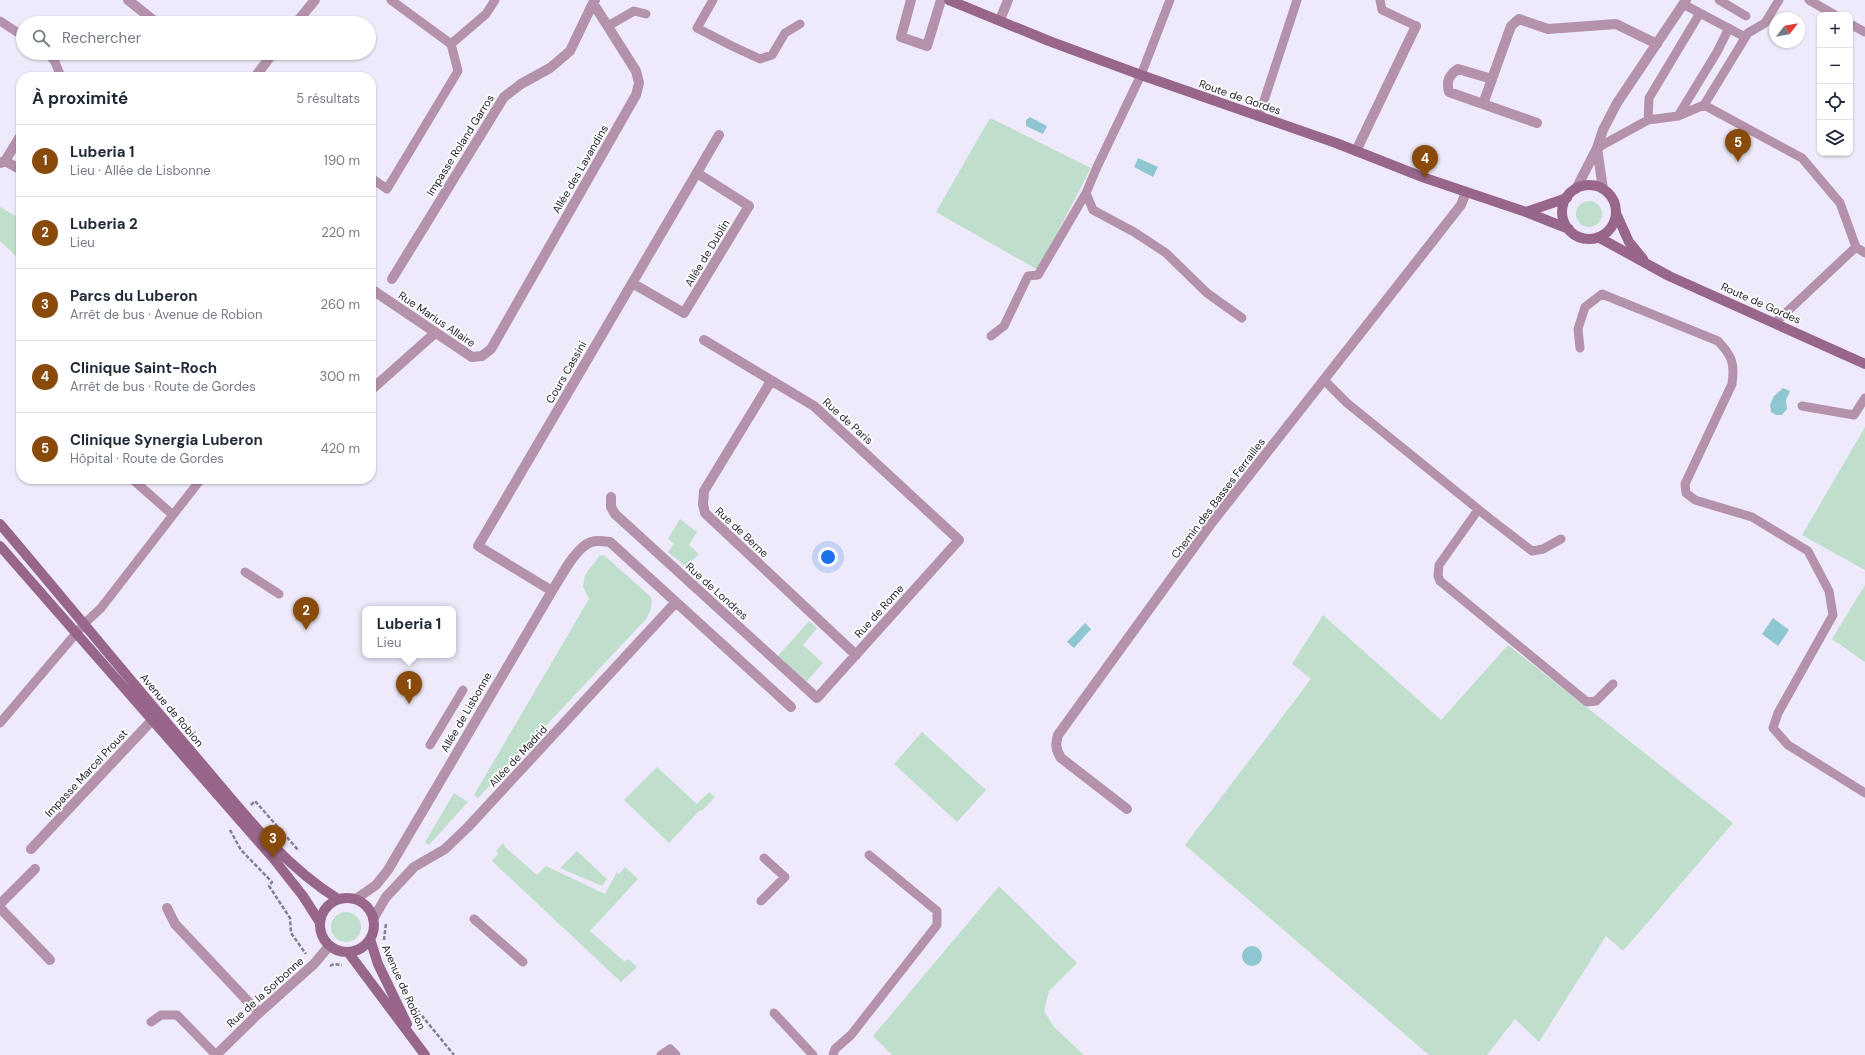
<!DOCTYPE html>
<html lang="fr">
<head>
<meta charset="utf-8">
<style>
	:root { --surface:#fff; --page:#f2f2f3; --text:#1f2937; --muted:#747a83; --line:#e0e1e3; --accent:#884b0b }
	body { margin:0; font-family:"DM Sans",sans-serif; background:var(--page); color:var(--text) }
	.controls { position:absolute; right:12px; top:12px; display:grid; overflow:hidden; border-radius:8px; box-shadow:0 1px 3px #0004 }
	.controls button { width:36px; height:36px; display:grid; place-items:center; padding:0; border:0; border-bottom:1px solid var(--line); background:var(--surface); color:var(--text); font:20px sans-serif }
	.compass { position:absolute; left:1769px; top:12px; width:36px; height:36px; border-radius:50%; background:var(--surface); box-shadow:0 1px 3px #0004; rotate:59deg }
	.you { position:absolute; left:828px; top:557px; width:14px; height:14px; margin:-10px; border:3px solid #fff; border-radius:50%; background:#1a73e8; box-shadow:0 0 0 6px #1a73e833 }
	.badge { display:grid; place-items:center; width:26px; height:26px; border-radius:50%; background:var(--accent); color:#fff; font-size:13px; font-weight:700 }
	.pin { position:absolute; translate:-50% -33px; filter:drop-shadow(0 1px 2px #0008) }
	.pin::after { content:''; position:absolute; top:21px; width:14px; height:12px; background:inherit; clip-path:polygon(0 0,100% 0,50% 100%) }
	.popup { position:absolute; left:362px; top:606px; width:94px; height:52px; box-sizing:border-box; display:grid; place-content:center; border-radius:8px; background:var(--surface); filter:drop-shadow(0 1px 3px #0005); font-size:13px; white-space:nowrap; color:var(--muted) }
	.popup b { font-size:15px; color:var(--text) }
	.popup::after { content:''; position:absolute; left:50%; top:100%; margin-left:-8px; border:8px solid transparent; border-top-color:var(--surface) }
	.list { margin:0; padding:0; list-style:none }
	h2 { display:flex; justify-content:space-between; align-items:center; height:52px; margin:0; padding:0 16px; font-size:17px }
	h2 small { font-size:13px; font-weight:400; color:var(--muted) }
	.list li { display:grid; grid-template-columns:26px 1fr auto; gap:12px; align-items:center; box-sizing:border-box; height:72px; padding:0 16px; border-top:1px solid var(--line) }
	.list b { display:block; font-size:15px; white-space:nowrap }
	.list p { margin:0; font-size:13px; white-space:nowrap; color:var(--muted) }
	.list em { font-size:13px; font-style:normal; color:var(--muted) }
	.icon { flex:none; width:22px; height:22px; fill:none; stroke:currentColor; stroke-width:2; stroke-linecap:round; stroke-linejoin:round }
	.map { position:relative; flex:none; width:1865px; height:1055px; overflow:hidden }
	.search { position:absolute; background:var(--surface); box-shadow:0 1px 3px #0004; left:16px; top:16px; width:360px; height:44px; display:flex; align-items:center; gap:10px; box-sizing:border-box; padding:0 14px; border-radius:22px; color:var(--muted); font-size:15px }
	.panel { position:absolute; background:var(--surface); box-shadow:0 1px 3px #0004; left:16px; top:72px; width:360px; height:412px; border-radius:16px }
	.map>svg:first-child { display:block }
	.green { fill:#bfdecc }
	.water { fill:#8ec7d1 }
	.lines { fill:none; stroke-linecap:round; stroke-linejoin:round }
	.path { stroke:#84808e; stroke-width:2.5; stroke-dasharray:4 2; stroke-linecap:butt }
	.lane { stroke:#b592ab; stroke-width:9 }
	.street { stroke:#b592ab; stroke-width:10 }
	.secondary { stroke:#98668b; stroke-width:10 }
	.labels { text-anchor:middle; stroke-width:3.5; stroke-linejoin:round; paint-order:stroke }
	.street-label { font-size:11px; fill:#26232d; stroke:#fff }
</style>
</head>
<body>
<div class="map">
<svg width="1865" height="1055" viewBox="0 0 1865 1055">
	<rect width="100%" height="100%" fill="#efeafb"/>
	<path class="green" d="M990,118l101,50 -53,102 -102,-58z
		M1576 214a13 13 0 1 1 26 0a13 13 0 1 1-26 0Z
		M0,207l21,12v42l-21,-20z
		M1865,427v143l-63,-35z
		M680,519l17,13 -8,13 10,9 -13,13 -18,-15 6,-8 -6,-5z
		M600,555l5,1 46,41c2,9 -1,15 -5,22l-168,179 -4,-3 115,-196 -6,-12 2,-12z
		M1865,585v77l-33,-23z
		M1323,615l118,105 67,-75 225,178 -110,128 -17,-15 -67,106 -24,-23 -28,36h-58l-244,-210 126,-166 -19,-15z
		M809,621l8,7 -14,17 20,18 -17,19 -28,-26z
		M922,732l64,58 -29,32 -63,-58z
		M657,767l40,37 12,-12 6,5 -13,14 -2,-1 -31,33 -45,-43z
		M454,793l14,9 -39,43 -4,-3z
		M503,843l3,5 31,27 9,-9 59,28 12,-22 2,2 6,-7 13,12 -48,52 35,31 3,-3 9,8 -16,15 -129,-121 6,-7 -2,-3z
		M577,851l30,28 -5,7 -42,-18z
		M999,886l78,77 -28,28 -5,20 10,16 30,28h-192l-19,-19z
		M331 927a15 15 0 1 1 30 0a15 15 0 1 1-30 0Z"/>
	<path class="water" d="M1030,117l17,9 -4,8 -17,-8v-6z
		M1138,158l20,9 -5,10 -19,-10z
		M1783,388l7,3 -4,9 1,9 -5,6h-6l-5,-3 -1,-7 4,-9z
		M1773,618l16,12 -11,16 -16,-12z
		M1085,623l6,6 -17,19 -7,-6z
		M1242 956a10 10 0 1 1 20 0a10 10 0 1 1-20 0Z"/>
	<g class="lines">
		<path class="path" d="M251,805l4,-4 44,50
			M230,830l11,20 31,32 -3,4 2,3 19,29 1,15 15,21
			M384,940l2,-17
			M330,966l4,-2 8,1
			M414,1006l40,49"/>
		<path class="lane" d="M391,0l60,44 35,-30 9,-14
			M713,0l-16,28 33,17 30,14 12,-4 13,-22 15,-9
			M1170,0l-29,75 -44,92 -11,26 7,17 41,22 32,21 41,40 35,25
			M1380,0l2,10 34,16
			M1719,0l27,16
			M1809,0l26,15
			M1683,4l62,33
			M0,21l23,15
			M1850,24l15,8
			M608,26l26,-15 12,3
			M48,53l7,9 6,15
			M1704,105l98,53 38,45 16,44 9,6
			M1259,116l38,-116
			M1678,116l39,-64 12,-24
			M1648,120l1,-22 51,-85
			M1597,148l51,-28 30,-4 26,-11 44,-72 17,-10 14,-23
			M371,178l16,11 71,-118 -7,-27
			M1776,322l80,-75
			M991,336l13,-10 24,-50 10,-1 48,-82
			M1580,348l-2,-19 7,-22 17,-13 116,47c14,15 17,22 14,43l-47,100 1,9 9,7 57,17 56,34 21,40 4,24 -55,98 -5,15 15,17 77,48
			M1324,380l23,23 142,115 43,33 11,-2 18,-10
			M1802,406l52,9 11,-17
			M1478,510l-39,55 -1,11 2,5 147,121 9,-1 17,-17
			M173,515l28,-36
			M245,572l34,22
			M0,723l84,-99 17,-16 72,-93 -41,-36
			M430,745l33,-55
			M761,901l24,-24 -21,-19
			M474,919l49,43
			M774,1013l39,42
			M151,1022l10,-7h16l39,40
			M661,1055l9,-6 6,6
			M833,1055l2,-6 16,-14 86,-110v-14l-68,-56"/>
		<path class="street" d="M128,0l29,23
			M911,0l-10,37 26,9 14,-46
			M1000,20l8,-20
			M296,23l19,-23
			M255,77l18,-24
			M1492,79l-34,-10c-9,6 -12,12 -9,23l88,31
			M1483,104l28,-78 8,-7 29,10 68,-5 41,20
			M1597,148l6,41
			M1356,151l60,-125
			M5,161l16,9
			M0,163l5,-2 16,-26
			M1576,189l21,-41 6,-18 14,-27 69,-103
			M392,279l112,-182 17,-13 29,-16 20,-17 23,-48
			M632,283l52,30 65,-107 -52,-33
			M371,289l101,68 10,-1 9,-7 145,-254 3,-12 -3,-12 -43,-68 2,-3
			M771,381l-67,110 -1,13 2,9 151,142
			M371,390l64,-57
			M611,497v10l4,7 202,184 142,-158 -145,-134 -110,-66
			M552,591l-74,-45 241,-411
			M1127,809l-66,-51c-5,-8 -6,-13 -3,-23l152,-210 251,-320 5,-13
			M31,849l126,-134
			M356,899l20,-14 12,-15 164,-279c9,-14 23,-43 39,-49 6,-2 12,-1 19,0l181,165
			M0,904l35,-35
			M0,908l50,52
			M167,908l8,16 84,89
			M373,919l13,-22 15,-16 13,-14 31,-18 23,-22 208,-225
			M216,1055l43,-42 55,-49 15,-18"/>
		<path class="secondary" d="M949,0l100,41 92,34 195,68 89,35 101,34 43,17
			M1562 212a27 27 0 1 1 54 0a27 27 0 1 1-54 0Z
			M1526,212l41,-14
			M1616,213l13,29 14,17
			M1598,237l71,39 196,88
			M0,524c67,79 133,160 201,239 41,48 82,102 137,136
			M0,546l273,312 30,38 16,25
			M320 925a27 27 0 1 1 54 0a27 27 0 1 1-54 0Z
			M370,939l8,25 29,60
			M348,952l77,103"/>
	</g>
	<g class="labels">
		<g class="street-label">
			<text transform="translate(1240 97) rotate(19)" y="4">Route de Gordes</text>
			<text transform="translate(460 145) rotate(-58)" y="4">Impasse Roland Garros</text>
			<text transform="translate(580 169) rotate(-60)" y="4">Allée des Lavandins</text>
			<text transform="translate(707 253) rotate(-59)" y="4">Allée de Dublin</text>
			<text transform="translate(1761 303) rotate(24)" y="4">Route de Gordes</text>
			<text transform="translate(437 319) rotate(34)" y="4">Rue Marius Allaire</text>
			<text transform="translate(566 372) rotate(-60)" y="4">Cours Cassini</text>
			<text transform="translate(848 421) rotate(42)" y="4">Rue de Paris</text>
			<text transform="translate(1218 498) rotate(-53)" y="4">Chemin des Basses Ferrailles</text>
			<text transform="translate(742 532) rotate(43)" y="4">Rue de Berne</text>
			<text transform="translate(717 591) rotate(42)" y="4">Rue de Londres</text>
			<text transform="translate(879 611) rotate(-48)" y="4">Rue de Rome</text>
			<text transform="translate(172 710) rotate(50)" y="4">Avenue de Robion</text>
			<text transform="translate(466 712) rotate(-60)" y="4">Allée de Lisbonne</text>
			<text transform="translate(518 756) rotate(-47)" y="4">Allée de Madrid</text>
			<text transform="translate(86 773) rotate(-47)" y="4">Impasse Marcel Proust</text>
			<text transform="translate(404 987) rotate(66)" y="4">Avenue de Robion</text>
			<text transform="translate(265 992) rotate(-42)" y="4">Rue de la Sorbonne</text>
		</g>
	</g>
</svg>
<div class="controls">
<button>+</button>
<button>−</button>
<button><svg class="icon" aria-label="locate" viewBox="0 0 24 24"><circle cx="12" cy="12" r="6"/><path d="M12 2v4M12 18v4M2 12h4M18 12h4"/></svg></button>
<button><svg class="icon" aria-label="layers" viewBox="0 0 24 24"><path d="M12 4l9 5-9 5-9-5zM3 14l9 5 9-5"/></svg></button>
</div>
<svg class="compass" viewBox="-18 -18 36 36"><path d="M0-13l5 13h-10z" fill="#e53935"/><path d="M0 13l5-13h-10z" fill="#747a83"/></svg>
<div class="you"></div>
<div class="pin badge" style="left:409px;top:704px">1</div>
<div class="popup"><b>Luberia 1</b>Lieu</div>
<div class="pin badge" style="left:306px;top:630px">2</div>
<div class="pin badge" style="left:273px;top:858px">3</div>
<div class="pin badge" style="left:1425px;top:178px">4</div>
<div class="pin badge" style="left:1738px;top:162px">5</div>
<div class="search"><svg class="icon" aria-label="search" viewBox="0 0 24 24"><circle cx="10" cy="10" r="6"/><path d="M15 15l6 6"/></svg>Rechercher</div>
<section class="panel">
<h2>À proximité<small>5 résultats</small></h2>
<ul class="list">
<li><span class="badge">1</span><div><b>Luberia 1</b><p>Lieu · Allée de Lisbonne</p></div><em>190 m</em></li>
<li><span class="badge">2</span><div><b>Luberia 2</b><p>Lieu</p></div><em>220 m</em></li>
<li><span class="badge">3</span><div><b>Parcs du Luberon</b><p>Arrêt de bus · Avenue de Robion</p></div><em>260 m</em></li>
<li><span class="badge">4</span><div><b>Clinique Saint-Roch</b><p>Arrêt de bus · Route de Gordes</p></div><em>300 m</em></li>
<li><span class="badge">5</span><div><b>Clinique Synergia Luberon</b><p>Hôpital · Route de Gordes</p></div><em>420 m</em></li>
</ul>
</section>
</div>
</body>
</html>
